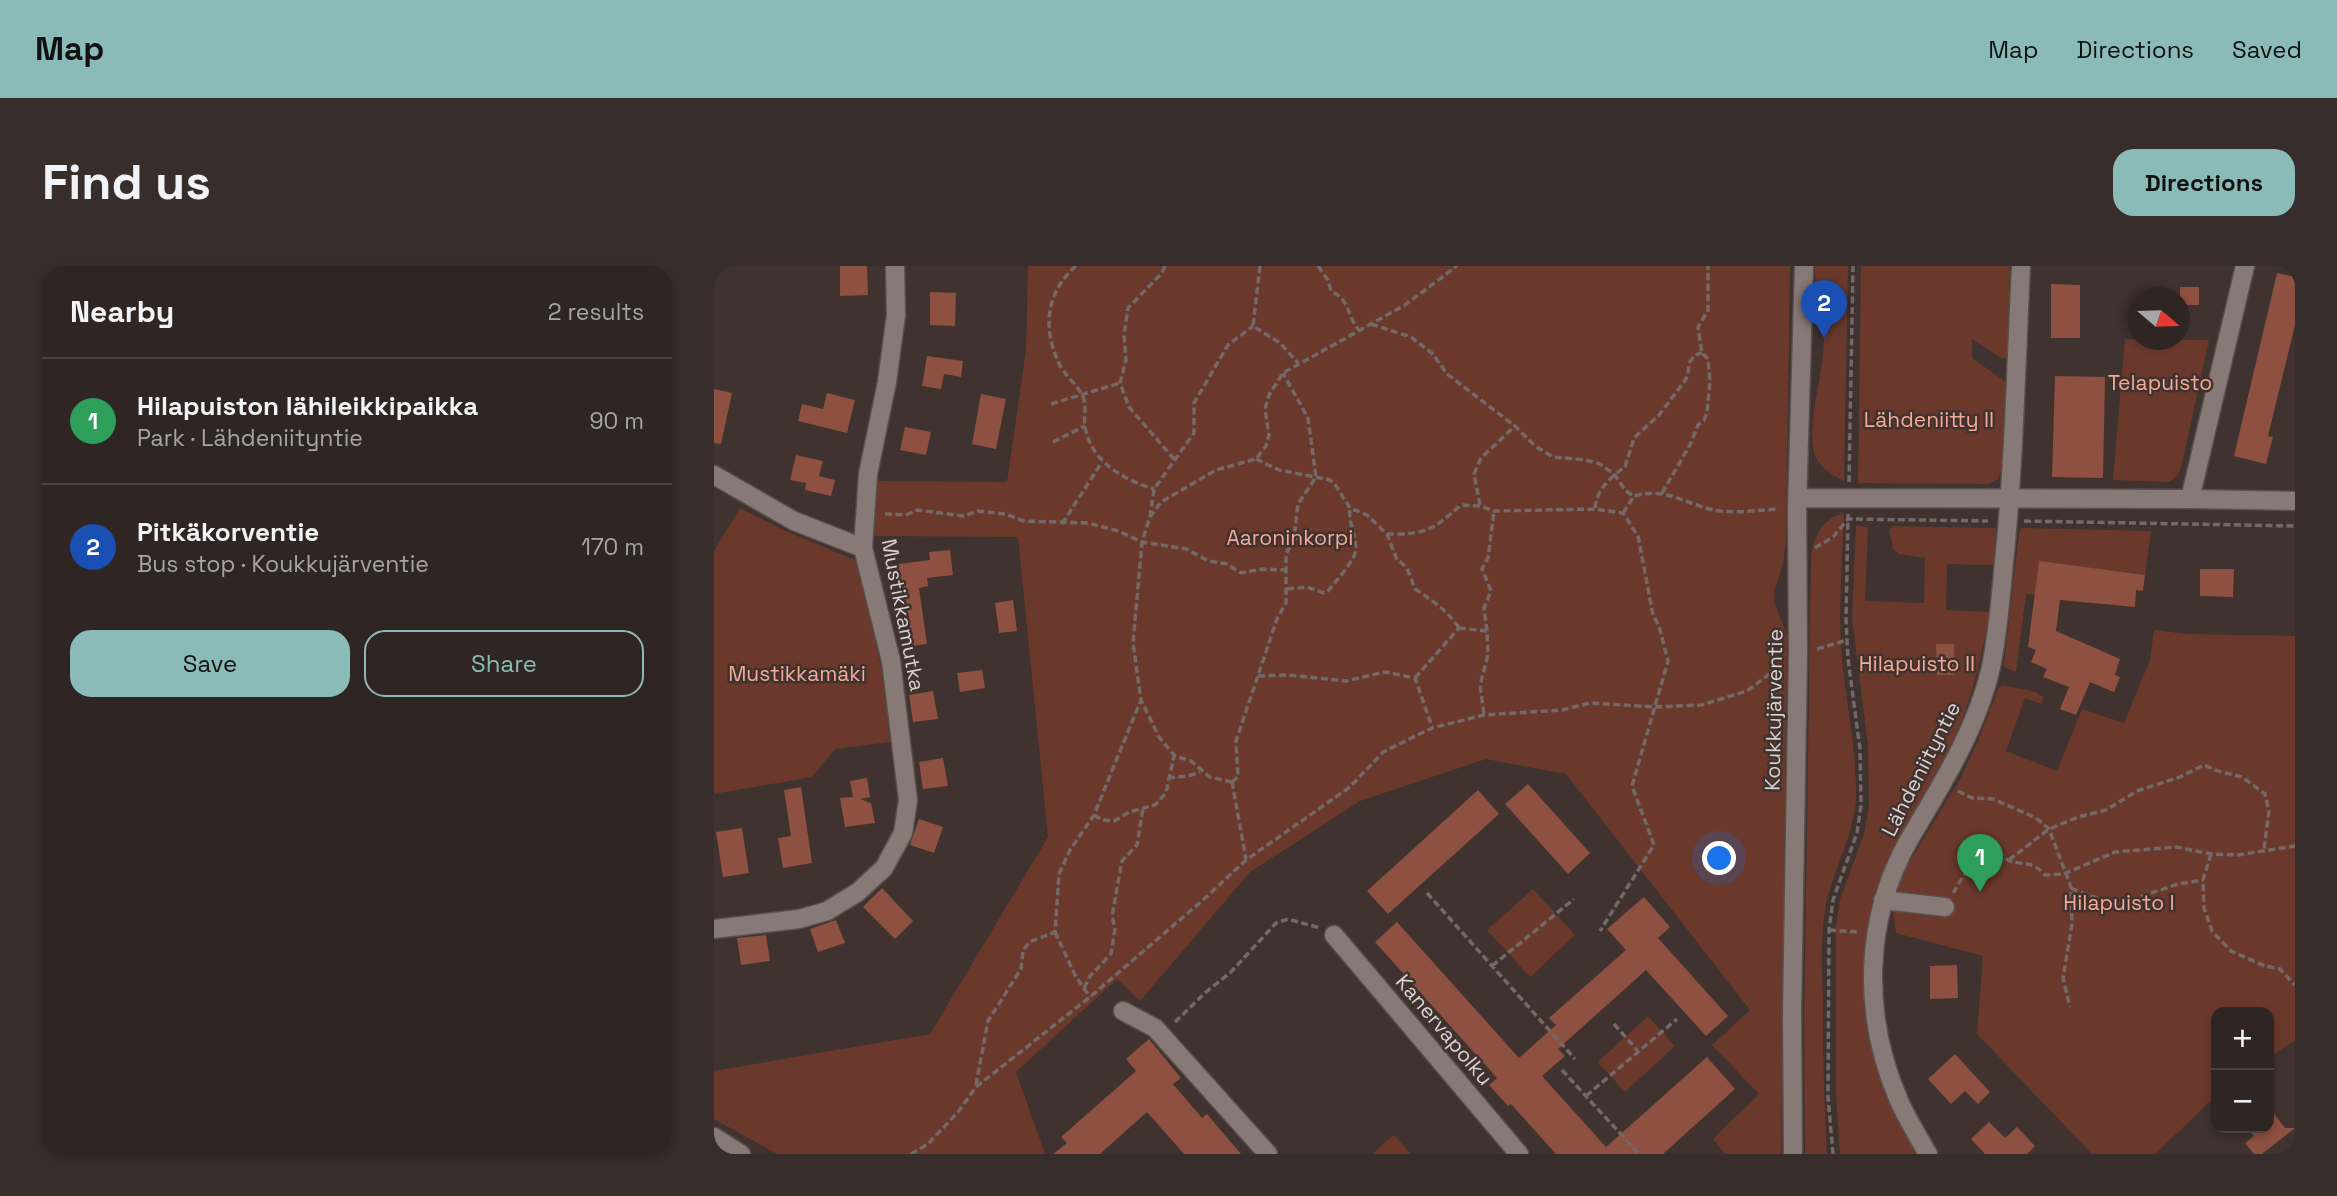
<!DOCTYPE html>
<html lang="en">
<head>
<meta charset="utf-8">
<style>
	:root { --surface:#2f2623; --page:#372e2b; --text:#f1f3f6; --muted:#a7a5a6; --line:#4a4341; --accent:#8bbbb9 }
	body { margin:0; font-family:"Space Grotesk",sans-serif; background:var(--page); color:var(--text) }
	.controls { position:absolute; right:21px; bottom:21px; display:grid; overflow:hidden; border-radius:14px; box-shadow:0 4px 10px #0003 }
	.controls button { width:63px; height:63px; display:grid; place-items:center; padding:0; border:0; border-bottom:2px solid var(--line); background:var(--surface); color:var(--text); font:35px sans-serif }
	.compass { position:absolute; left:1413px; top:21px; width:63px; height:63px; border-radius:50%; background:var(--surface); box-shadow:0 4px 10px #0003; rotate:109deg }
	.you { position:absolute; left:1006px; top:593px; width:24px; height:24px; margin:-18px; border:5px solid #fff; border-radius:50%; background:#1a73e8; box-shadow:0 0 0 10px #1a73e833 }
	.badge { display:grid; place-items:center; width:46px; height:46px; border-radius:50%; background:var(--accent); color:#fff; font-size:23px; font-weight:700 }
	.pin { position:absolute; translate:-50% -58px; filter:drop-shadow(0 2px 4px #0008) }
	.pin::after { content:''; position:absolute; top:37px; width:24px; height:21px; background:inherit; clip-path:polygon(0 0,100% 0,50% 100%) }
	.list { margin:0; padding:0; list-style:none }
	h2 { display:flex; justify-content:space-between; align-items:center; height:91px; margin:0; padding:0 28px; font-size:30px }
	h2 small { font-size:23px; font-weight:400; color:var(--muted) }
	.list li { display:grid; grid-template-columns:46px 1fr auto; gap:21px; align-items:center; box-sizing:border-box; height:126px; padding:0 28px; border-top:2px solid var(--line) }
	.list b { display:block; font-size:26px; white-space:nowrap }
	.list p { margin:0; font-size:23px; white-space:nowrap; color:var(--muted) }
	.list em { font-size:23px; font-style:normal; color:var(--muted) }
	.actions { display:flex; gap:14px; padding:21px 28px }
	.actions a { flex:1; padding:16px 0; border:2px solid var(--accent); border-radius:21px; text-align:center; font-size:24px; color:var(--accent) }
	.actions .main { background:var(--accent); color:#111 }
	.map { position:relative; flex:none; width:1581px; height:888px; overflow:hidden; border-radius:21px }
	header { display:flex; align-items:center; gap:42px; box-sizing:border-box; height:98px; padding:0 35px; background:var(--accent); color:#111 }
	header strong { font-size:33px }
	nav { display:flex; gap:38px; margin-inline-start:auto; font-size:24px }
	.intro { display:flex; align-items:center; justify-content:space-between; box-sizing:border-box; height:168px; padding:0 42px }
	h1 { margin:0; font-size:49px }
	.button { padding:18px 32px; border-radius:21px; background:var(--accent); color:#111; font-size:24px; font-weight:700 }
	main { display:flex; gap:42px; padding:0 42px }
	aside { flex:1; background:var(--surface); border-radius:21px; box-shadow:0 4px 10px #0003 }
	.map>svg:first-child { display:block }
	.green { fill:#6a392c }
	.building { fill:#8e5041 }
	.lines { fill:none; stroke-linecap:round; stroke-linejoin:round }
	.minor-casing { stroke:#584e4b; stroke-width:21 }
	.path { stroke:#746966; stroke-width:3.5; stroke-dasharray:7 3.5; stroke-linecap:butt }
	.minor { stroke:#877975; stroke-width:18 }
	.labels { text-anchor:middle; stroke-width:5; stroke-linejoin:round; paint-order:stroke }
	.park-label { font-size:21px; fill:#f5a996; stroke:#3f322f }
	.street-label { font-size:21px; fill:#dad2d0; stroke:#3f322f }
</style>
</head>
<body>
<header>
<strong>Map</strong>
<nav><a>Map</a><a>Directions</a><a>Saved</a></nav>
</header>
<div class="intro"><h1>Find us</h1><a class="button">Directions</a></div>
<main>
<aside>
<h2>Nearby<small>2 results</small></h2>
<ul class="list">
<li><span class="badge" style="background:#2e9e5b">1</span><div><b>Hilapuiston lähileikkipaikka</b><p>Park · Lähdeniityntie</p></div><em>90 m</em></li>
<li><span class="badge" style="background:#1a4fb4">2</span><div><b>Pitkäkorventie</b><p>Bus stop · Koukkujärventie</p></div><em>170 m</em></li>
</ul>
<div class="actions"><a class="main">Save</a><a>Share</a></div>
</aside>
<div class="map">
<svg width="1581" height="888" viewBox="0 0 1581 888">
	<rect width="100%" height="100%" fill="#3f322f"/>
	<path class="green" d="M314,0h762l-4,273 -3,25 -8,25 -1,12 13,34 -6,519h-56l-12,-15 46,-45 -47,-49 38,-35 -184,-236 -80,-15 -126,42 -110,71 -110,129 -23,-22 -101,93 29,82h-268l-63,-35v-48l216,-37 118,-197 -30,-300 -144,-1 3,-55 130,1 19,-132z
		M1101,0h33l-4,215c-14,-7 -29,-17 -31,-34 -4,-35 10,-71 11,-107 0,-25 -10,-49 -9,-74z
		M1147,0h149l-3,92h-6l-29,-19v19l34,24 -4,88 -4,9 -9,5 -131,-1z
		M1411,73l84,1 -28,128 -4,8 -8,6 -56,-2z
		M26,242l45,23 73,30 24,111 8,70 -55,7 -23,28 -98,17v-243z
		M1130,247c-2,48 -6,96 -2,143 4,48 15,94 14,142 -2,40 -25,74 -31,113 -5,31 -3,63 -2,95 0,49 1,99 4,148h-22l-1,-122 7,-477c4,-21 11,-36 33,-42z
		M1142,260l12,1 -3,74 59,2 1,-45 -26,-4 -6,-5 -4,-19 4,-4 103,2 -2,37 -47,-1 -1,46 44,2c-9,48 -20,95 -41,138 -20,42 -48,79 -66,122 -31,74 -21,168 10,240 6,13 15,25 22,37v5h-75l-4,-60v-168l4,-27 24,-65 5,-28 -1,-60 -16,-128z
		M1307,262l130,3 -6,44 -106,-13 -4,33 -9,-1 -10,78 -10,-4 -2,-4 15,-131z
		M1440,364l33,4 108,2v404l-26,18v-46h-53v84l-61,58h-63l-115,-120 6,-78 -87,-23 -4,-28 7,-22 9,-19 52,-85 18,-38 20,-52 4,-4 34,7 7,5 -1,7 -17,-6 -19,53 51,20 25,-62 42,14 26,-63z
		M819,623l42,46 -45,42 -43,-47z
		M934,750l27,30 -50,46 -27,-30z
		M680,869l17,19h-39z"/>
	<path class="building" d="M126,0h27l1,29 -28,1z
		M1563,7l18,4v48l-27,111 5,1 -7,27 -32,-8z
		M1337,18l29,1v53h-29z
		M1466,21h19v18h-19z
		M216,26l26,1 -1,33 -25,-1z
		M213,90l36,5 -2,16 -17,-3 -3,15 -19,-3z
		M1341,110l50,1 -2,101 -51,-1z
		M0,123l18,4 -11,51 -7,-1z
		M113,127l28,7 -8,33 -49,-12 4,-17 21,5z
		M267,128l25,5 -10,50 -24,-5z
		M191,161l26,5 -5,23 -26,-5z
		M82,189l27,6 -4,15 16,4 -4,16 -26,-6 1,-7 -16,-3z
		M236,284l3,25 -26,3 1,8 -9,2 8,56 -24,3 -4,-27 6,-1 -7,-55 32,-4 -1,-8z
		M1325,295l106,14 -2,16 -7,-1 -1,17 -75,-7 -4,31 64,28 -5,16 5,2 -6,15 -24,-10 -14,33 -16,-6 9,-22 -26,-10 4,-8 -16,-7 5,-12 -8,-3z
		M1486,303h34l-1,28 -33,-1z
		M299,334l4,31 -18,2 -4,-30z
		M1222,378h18l1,31h-18z
		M268,404l3,18 -25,4 -3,-19z
		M219,425l5,28 -25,3 -4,-27z
		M229,492l5,28 -25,3 -4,-27z
		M153,512l3,19 -10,2 11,4 4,20 -30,4 -5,-29 13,-1 -3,-16z
		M814,518l62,69 -22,21 -63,-70z
		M87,521l11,76 -29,5 -5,-30 13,-2 -7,-46z
		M764,524l21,24 -111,100 -21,-23z
		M205,553l24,8 -9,26 -24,-8z
		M28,562l7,45 -26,4 -7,-45z
		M168,622l31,33 -18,18 -32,-32z
		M930,631l26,30 -12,11 70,78 -22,20 -60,-66 -88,79 7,7 -23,20 64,71 101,-90 28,32 -72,65h-107l-45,-50 -3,2 -19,-21 8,-7 -122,-136 22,-20 122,136 37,-33 -7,-7 77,-68 -19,-21z
		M122,654l9,23 -27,9 -8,-23z
		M52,669l4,26 -29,4 -4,-27z
		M1243,699l1,33 -28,1v-33z
		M435,773l32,39 -8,6 29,34 5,-4 34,40h-57l-37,-42 -47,42h-47l14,-11 -6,-6 75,-66 -10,-12z
		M1241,788l35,38 -12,12 -13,-13 -14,13 -23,-25z
		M1555,841l16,21h10l-33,26h-8l-9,-11 9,-7 -7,-8h22z
		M1275,856l16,16 12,-11 18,19 -8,8h-42l-14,-15z"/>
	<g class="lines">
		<g class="minor-casing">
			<path id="minor" d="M0,209l80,46 69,27
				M1084,232l392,1 105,2
				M1476,233l55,-233
				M1169,634l62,7
				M0,663l85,-10 28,-8 31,-19 26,-24 19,-35 5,-33 -17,-139 -28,-113 5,-74 19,-92 9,-67 -1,-49
				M620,669l185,219
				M409,745l32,17 113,126
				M0,871l27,17
				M1079,888l-1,-141 6,-361 -1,-143 7,-243
				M1214,888c-10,-17 -20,-34 -28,-51 -38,-86 -37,-183 10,-265 32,-54 67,-109 81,-171 7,-35 10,-70 13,-105 10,-98 12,-197 17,-296"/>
		</g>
		<path class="path" d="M362,0c-32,28 -34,67 -14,103 6,9 15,16 20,26 6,10 1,21 3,32 7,36 38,52 69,62
			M451,0l-3,7 -34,35 -4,27 2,25 -6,23 9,24 45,52
			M546,0l-7,60 27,17 18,20
			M604,0l10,14 3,11c19,9 15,22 27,38
			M657,58l40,13 22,17 14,20 68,52 20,20 18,11 33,3 14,4 14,10 12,17 8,5
			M337,138l69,-21
			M339,176l32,-16
			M542,193l23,11 51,10 4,3 16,25 17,7 20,19 10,26c12,6 13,17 18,29 18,12 32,21 44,39
			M1135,216l4,-216
			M948,227l28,-48 8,-20 6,-5 3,-7 3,-31 -2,-23 -6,-6 -4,-26 10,-17v-44
			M766,239l-6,-31 7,-16 34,-32
			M881,242c1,-17 16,-32 30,-41l9,-29 25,-23 25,-33 4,-7 1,-12 6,-8 7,-2
			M909,247l11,-17c31,-9 50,7 79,14 18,4 47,0 66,-1
			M171,248l21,1 11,-5 47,6 14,-5 27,3 19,7 64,2 30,8 24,11 44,7 23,12 18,3 14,9 21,-4 23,1
			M436,251l4,-28 40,-56v-30l34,-58 25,-19
			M1310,255l271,5
			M348,258l40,-62
			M673,268c40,0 44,-3 74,-29l19,1 14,5 101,-2 28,4 15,23 15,79 6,11 9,35 -36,125 22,59 -54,86
			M580,272l48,3 14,5
			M1101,282l18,-11 15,-18 140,2
			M573,323l20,-2 17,6 4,-2c7,-9 28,-31 28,-43 0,-14 -8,-25 -6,-40
			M745,362l28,3 1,24 -8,30 4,30
			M773,365l-3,-23 7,-17 -9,-22 6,-11 6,-47
			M1103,383l30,-9
			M544,410l30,-1 58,6 39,-9 30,6 17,49
			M701,412l44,-50
			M454,512l20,-2 12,-4
			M518,516l-22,-5 -19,-16 -16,-5 -16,-19 -18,-37 -8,-57 9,-101 8,-25 11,-15 55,-32 40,-11 10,-13 3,-11 -4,-26 4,-14 14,-22 122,-68 52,-39
			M518,516l6,-5 -2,-36 41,-122 9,-16v-49l8,-16 4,-34 18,-27 -8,-59 -25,-45
			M518,516l14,77
			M1244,525l14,7 21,1 43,19 13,11 22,58 1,37 -9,54 7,29
			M380,549l8,5 12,1 15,-9 26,-7 11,-12 8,-37
			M1497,588l-8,26 1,28 8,23 19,20 34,15 15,3 15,16
			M1295,594l40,-31 29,-12 28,-7 31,-19 43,-14 24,-12 14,6 24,6 23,17 4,17 -5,38
			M1357,622l18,8 33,7 56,-19 25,-4
			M713,627l148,166
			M1239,627c9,-13 22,-44 43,-40 5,1 9,6 14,8 17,5 21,-1 35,14l19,-1 51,-22 61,-5 35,7 27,1 57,-9
			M1115,664l30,2
			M341,666l21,45 14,20
			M778,700l82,-67
			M370,722l6,-12 21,-22 4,-25 -3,-13 10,-55 15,-16 6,-37
			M461,756l30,-29 26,-21 45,-49 12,-4 32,9
			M900,758l24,27
			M848,804l77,84
			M262,819l12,-64 33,-52 2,-18 6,-9 26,-10 4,-58 11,-24 24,-35 46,-113
			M872,830l91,-77
			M197,888l17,-10 30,-32 18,-25 114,-90 113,-97 43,-40 104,-73 33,-35 49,-24 52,-13 78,-5 28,-7 65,4 46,-2 46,-14 33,-25
			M1119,888l-5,-57 1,-167 4,-30 24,-67 4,-27 -1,-57 -12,-90 -2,-39 2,-106"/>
		<use href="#minor" class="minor"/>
	</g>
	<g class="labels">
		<g class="park-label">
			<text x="1446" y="124">Telapuisto</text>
			<text x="1215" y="161">Lähdeniitty II</text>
			<text x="576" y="279">Aaroninkorpi</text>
			<text x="1203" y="405">Hilapuisto II</text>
			<text x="83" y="415">Mustikkamäki</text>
			<text x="1405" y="644">Hilapuisto I</text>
		</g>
		<g class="street-label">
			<text transform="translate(189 349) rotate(79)" y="7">Mustikkamutka</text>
			<text transform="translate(1060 444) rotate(-89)" y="7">Koukkujärventie</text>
			<text transform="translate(1207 503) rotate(-63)" y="7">Lähdeniityntie</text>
			<text transform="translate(730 764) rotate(50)" y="7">Kanervapolku</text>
		</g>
	</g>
</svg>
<div class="controls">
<button>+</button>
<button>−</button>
</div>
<svg class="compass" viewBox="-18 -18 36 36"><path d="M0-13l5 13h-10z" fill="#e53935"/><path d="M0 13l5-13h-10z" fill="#a7a5a6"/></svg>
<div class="you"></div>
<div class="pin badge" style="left:1266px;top:626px;background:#2e9e5b">1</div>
<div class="pin badge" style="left:1110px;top:72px;background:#1a4fb4">2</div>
</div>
</main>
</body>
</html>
